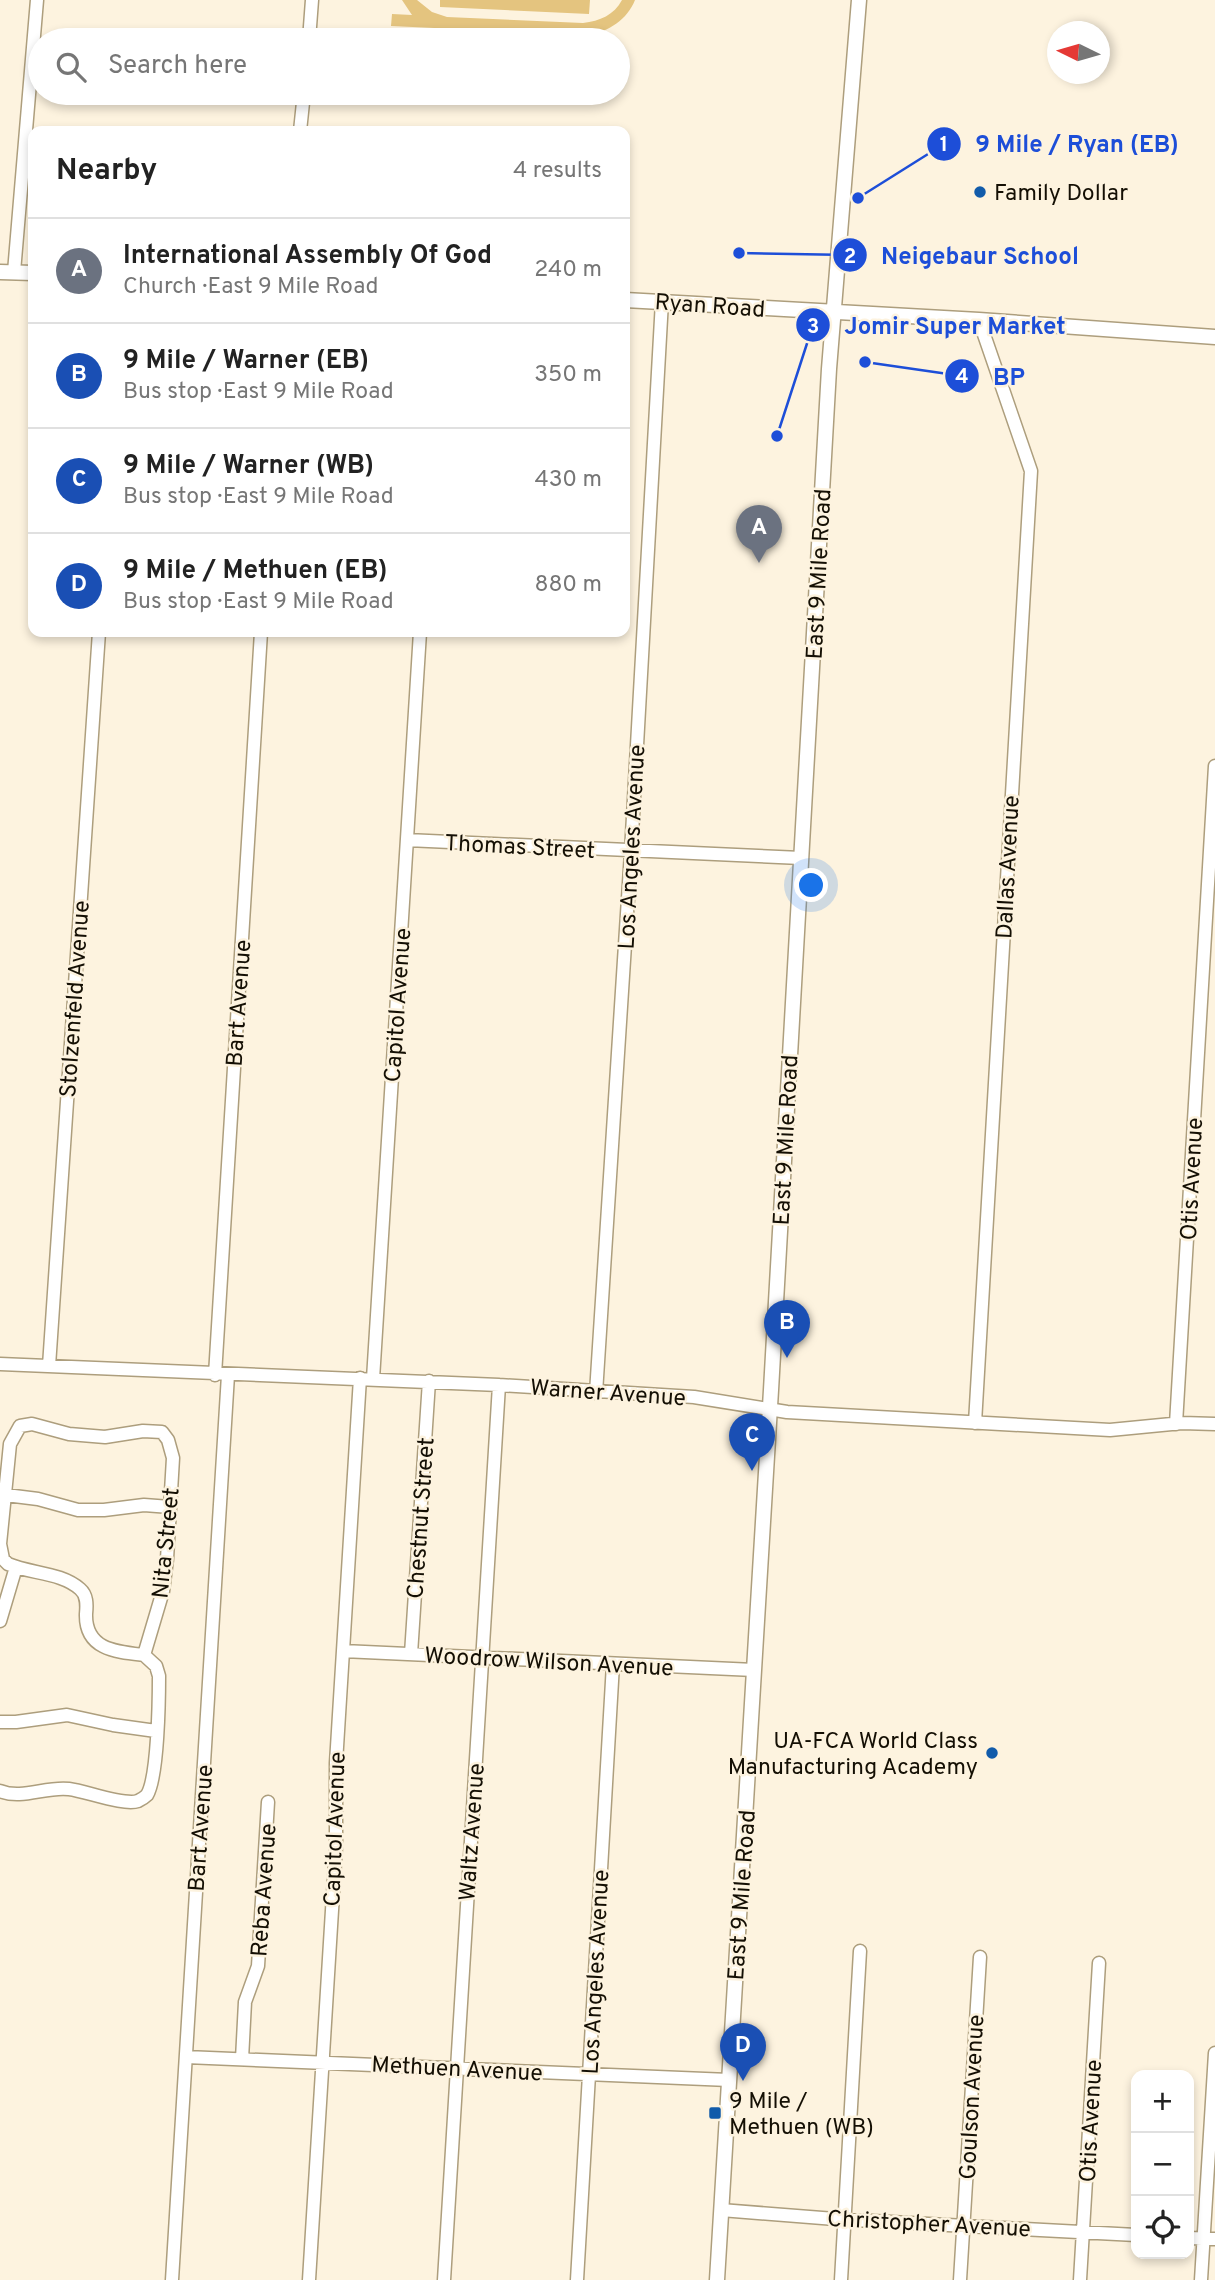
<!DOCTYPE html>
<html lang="en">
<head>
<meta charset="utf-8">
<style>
	:root { --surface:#fff; --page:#f6f6f6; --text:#222; --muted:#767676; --line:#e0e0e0; --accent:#d93025 }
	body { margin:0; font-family:Overpass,sans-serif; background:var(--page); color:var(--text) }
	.controls { position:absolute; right:21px; bottom:21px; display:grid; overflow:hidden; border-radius:14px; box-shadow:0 4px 10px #0003 }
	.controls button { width:63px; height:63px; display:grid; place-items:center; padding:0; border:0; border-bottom:2px solid var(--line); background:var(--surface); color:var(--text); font:35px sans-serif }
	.compass { position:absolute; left:1047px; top:21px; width:63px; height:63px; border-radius:50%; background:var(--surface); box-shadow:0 4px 10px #0003; rotate:275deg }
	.you { position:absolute; left:812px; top:886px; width:24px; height:24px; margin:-18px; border:5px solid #fff; border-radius:50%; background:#1a73e8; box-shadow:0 0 0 10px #1a73e833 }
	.badge { display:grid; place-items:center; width:46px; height:46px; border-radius:50%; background:var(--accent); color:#fff; font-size:23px; font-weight:700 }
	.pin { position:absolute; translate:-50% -58px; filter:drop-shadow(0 2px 4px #0008) }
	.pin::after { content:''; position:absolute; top:37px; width:24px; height:21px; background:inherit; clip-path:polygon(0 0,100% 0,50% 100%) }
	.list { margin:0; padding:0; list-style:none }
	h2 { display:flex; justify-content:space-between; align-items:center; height:91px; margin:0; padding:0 28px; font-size:30px }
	h2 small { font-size:23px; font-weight:400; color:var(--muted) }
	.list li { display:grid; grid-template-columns:46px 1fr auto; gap:21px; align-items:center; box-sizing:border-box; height:105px; padding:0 28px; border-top:2px solid var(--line) }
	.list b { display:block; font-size:26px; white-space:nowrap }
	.list p { margin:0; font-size:23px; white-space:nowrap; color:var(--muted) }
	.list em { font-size:23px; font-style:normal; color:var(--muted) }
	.icon { flex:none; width:38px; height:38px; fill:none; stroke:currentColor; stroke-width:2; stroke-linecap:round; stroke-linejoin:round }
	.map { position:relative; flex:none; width:1215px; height:2280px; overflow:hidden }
	.search { position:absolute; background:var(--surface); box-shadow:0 4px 10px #0003; left:28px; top:28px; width:602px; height:77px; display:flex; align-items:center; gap:18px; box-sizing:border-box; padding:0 24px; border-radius:38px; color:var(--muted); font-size:26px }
	.panel { position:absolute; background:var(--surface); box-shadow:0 4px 10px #0003; left:28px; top:126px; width:602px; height:511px; border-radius:14px }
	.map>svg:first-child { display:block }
	.green { fill:#e4c47f }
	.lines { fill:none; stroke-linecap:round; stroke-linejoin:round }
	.minor-casing { stroke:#ad9e7d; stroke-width:15 }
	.major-casing { stroke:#ad9e7d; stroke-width:17 }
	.minor { stroke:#fff; stroke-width:12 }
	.major { stroke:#fff; stroke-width:14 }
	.poi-dot { fill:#115baa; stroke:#fdf3df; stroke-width:2.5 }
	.labels { text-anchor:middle; stroke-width:5; stroke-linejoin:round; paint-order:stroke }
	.poi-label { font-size:23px; fill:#140f04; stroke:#fdf3df; text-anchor:start }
	.street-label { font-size:23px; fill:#140f04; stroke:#fdf3df }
	.leader { fill:none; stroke:#1d4ed8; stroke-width:2.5 }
	.callout-dot { fill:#1d4ed8; stroke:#fdf3df; stroke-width:2.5 }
	.mark-label { font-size:21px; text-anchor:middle; font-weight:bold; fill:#fff }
	.callout-label { font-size:24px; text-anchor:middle; font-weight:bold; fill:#1d4ed8; stroke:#fdf3df; stroke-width:5; stroke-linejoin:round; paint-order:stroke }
</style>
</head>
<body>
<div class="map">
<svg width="1215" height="2280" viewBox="0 0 1215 2280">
	<rect width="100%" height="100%" fill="#fdf3df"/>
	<path class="green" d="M402,0h15l15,12 15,5 136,6c17,-2 31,-8 39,-23h13c-8,20 -26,31 -46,35l-198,-9 1,-12 20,1z
		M440,0h150l-1,14 -149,-7z"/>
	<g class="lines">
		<g class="minor-casing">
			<path id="minor" d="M309,40l3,-40
				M300,131l4,-38
				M14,272l23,-272
				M407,840l394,18
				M0,1364l499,21 195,12 93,15 323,18 72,-7 33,1
				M49,1366l50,-734
				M215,1375l46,-743
				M373,1379l47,-747
				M596,1393l35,-541 31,-551
				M975,1423l56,-952 -52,-151
				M1176,1424l39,-658
				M6,1495l32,4 40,11h26l40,-5 26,2
				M0,1544l10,-100 10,-18 12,-2 37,10 36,3 38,-6 19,1 6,8 5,18 -6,101 -4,32 -19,64
				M0,1544l3,15 5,5c23,10 53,8 72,25 7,6 7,15 6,25 -1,36 31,38 58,41
				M0,1621l16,-54
				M343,1651l411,19
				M411,1654l18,-273
				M0,1722h16l51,-7 46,10 43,6
				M0,1791c22,9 46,-5 69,-2 17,2 55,17 69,12 2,-1 8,-5 9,-6 11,-18 12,-96 12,-119l-3,-10 -12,-11
				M186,2057l543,23
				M242,2059l3,-57 13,-36 10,-164
				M721,2210l114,9 301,16
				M1189,2238l26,1
				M172,2280l56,-905
				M309,2280l27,-434v-83l24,-385
				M444,2280l55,-895
				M577,2280l36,-616
				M841,2280l19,-329
				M960,2280l20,-323
				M1080,2280l19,-317
				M1201,2280l14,-227"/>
		</g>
		<g class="major-casing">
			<path id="major" d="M0,272l33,1
				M625,300l354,20 236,17
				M717,2280l54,-890 58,-1021 30,-369"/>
		</g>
		<use href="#minor" class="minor"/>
		<use href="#major" class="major"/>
	</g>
	<g class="poi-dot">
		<circle cx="980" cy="192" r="7"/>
		<circle cx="992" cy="1753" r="7"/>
		<rect x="708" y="2106" width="14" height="14" rx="3.5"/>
	</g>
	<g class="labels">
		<g class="poi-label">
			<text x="994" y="200">Family Dollar</text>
			<text x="978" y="1748" text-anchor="end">UA-FCA World Class<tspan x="978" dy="26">Manufacturing Academy</tspan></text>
			<text x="729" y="2108">9 Mile /<tspan x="729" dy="26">Methuen (WB)</tspan></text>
		</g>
		<g class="street-label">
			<text transform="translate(710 305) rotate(4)" y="8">Ryan Road</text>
			<text transform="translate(818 574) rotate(-87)" y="8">East 9 Mile Road</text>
			<text transform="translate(520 846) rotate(3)" y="8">Thomas Street</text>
			<text transform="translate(631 847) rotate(-87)" y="8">Los Angeles Avenue</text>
			<text transform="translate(1007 867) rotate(-87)" y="8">Dallas Avenue</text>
			<text transform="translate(74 999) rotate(-86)" y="8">Stolzenfeld Avenue</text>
			<text transform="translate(238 1003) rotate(-86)" y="8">Bart Avenue</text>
			<text transform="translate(397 1005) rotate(-86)" y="8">Capitol Avenue</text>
			<text transform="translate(785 1140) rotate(-87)" y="8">East 9 Mile Road</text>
			<text transform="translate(1191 1179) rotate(-87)" y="8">Otis Avenue</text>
			<text transform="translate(608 1392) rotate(4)" y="8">Warner Avenue</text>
			<text transform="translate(420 1518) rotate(-86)" y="8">Chestnut Street</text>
			<text transform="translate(165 1543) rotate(-84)" y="8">Nita Street</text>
			<text transform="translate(549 1661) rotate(3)" y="8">Woodrow Wilson Avenue</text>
			<text transform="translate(200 1828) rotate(-86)" y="8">Bart Avenue</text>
			<text transform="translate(334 1829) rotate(-88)" y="8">Capitol Avenue</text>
			<text transform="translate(471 1832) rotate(-86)" y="8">Waltz Avenue</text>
			<text transform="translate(263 1890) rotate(-86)" y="8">Reba Avenue</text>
			<text transform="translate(741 1895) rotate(-86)" y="8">East 9 Mile Road</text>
			<text transform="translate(595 1972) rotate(-87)" y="8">Los Angeles Avenue</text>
			<text transform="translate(457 2068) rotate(3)" y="8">Methuen Avenue</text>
			<text transform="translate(971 2097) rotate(-87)" y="8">Goulson Avenue</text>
			<text transform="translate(1090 2121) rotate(-87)" y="8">Otis Avenue</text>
			<text transform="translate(929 2223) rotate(3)" y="8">Christopher Avenue</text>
		</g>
	</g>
	<path class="leader" d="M858 198L944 144M739 253L850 255M777 436L813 325M865 362L962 376"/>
	<g class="callout-dot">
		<circle cx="858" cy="198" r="7"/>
		<circle cx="739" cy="253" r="7"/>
		<circle cx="777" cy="436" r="7"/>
		<circle cx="865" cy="362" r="7"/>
		<circle cx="944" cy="144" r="18"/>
		<circle cx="850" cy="255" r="18"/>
		<circle cx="813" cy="325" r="18"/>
		<circle cx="962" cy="376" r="18"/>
	</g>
	<g class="mark-label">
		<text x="944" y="151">1</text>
		<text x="850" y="263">2</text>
		<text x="813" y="333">3</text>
		<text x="962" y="383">4</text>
	</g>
	<g class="callout-label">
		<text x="1077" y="152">9 Mile / Ryan (EB)</text>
		<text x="980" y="264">Neigebaur School</text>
		<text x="955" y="334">Jomir Super Market</text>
		<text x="1009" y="385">BP</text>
	</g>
</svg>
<div class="controls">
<button>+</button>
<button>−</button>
<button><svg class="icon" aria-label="locate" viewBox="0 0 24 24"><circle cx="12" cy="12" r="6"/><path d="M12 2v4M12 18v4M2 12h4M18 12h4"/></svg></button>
</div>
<svg class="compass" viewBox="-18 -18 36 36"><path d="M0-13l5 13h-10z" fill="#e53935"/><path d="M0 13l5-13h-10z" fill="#767676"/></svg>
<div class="you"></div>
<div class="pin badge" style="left:759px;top:563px;background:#6b7280">A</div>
<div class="pin badge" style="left:787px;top:1358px;background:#1a4fb4">B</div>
<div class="pin badge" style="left:752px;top:1471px;background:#1a4fb4">C</div>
<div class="pin badge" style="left:743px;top:2081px;background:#1a4fb4">D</div>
<div class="search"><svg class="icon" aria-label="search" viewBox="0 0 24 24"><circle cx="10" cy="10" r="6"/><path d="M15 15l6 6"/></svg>Search here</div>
<section class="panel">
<h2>Nearby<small>4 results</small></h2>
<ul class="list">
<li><span class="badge" style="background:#6b7280">A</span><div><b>International Assembly Of God</b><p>Church · East 9 Mile Road</p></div><em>240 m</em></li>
<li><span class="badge" style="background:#1a4fb4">B</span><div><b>9 Mile / Warner (EB)</b><p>Bus stop · East 9 Mile Road</p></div><em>350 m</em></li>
<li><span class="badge" style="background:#1a4fb4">C</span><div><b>9 Mile / Warner (WB)</b><p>Bus stop · East 9 Mile Road</p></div><em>430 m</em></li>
<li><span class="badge" style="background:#1a4fb4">D</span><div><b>9 Mile / Methuen (EB)</b><p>Bus stop · East 9 Mile Road</p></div><em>880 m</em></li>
</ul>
</section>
</div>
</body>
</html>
